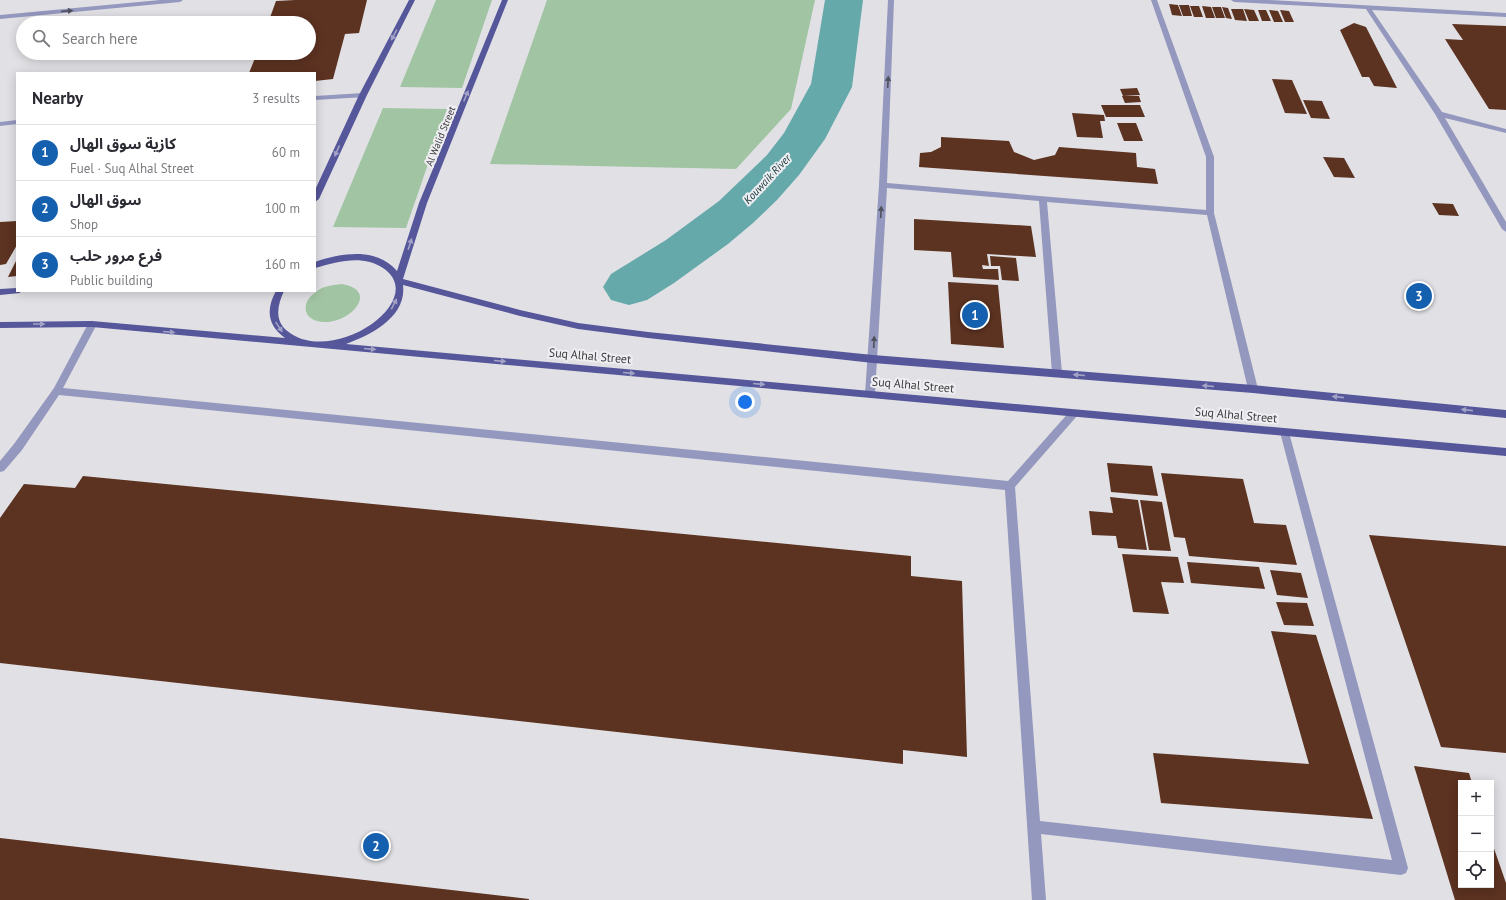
<!DOCTYPE html>
<html lang="en">
<head>
<meta charset="utf-8">
<style>
	:root { --surface:#fff; --page:#f7f7f7; --text:#2b2b33; --muted:#7c7c81; --line:#e1e1e2; --accent:#1460af }
	body { margin:0; font-family:"PT Sans","Noto Sans Arabic",sans-serif; background:var(--page); color:var(--text) }
	.controls { position:absolute; right:12px; bottom:12px; display:grid; overflow:hidden; border-radius:0px; box-shadow:0 2px 10px #0003 }
	.controls button { width:36px; height:36px; display:grid; place-items:center; padding:0; border:0; border-bottom:1px solid var(--line); background:var(--surface); color:var(--text); font:20px sans-serif }
	.you { position:absolute; left:745px; top:402px; width:14px; height:14px; margin:-10px; border:3px solid #fff; border-radius:50%; background:#1a73e8; box-shadow:0 0 0 6px #1a73e833 }
	.badge { display:grid; place-items:center; width:26px; height:26px; border-radius:50%; background:var(--accent); color:#fff; font-size:13px; font-weight:700 }
	.pin { position:absolute; translate:-50% -50%; border:2px solid #fff; box-shadow:0 1px 4px #0006 }
	.list { margin:0; padding:0; list-style:none }
	h2 { display:flex; justify-content:space-between; align-items:center; height:52px; margin:0; padding:0 16px; font-size:17px }
	h2 small { font-size:13px; font-weight:400; color:var(--muted) }
	.list li { display:grid; grid-template-columns:26px 1fr auto; gap:12px; align-items:center; box-sizing:border-box; height:56px; padding:0 16px; border-top:1px solid var(--line) }
	.list b { display:block; font-size:15px; white-space:nowrap }
	.list p { margin:0; font-size:13px; white-space:nowrap; color:var(--muted) }
	.list em { font-size:13px; font-style:normal; color:var(--muted) }
	.icon { flex:none; width:22px; height:22px; fill:none; stroke:currentColor; stroke-width:2; stroke-linecap:round; stroke-linejoin:round }
	.map { position:relative; flex:none; width:1506px; height:900px; overflow:hidden }
	.search { position:absolute; background:var(--surface); box-shadow:0 2px 10px #0003; left:16px; top:16px; width:300px; height:44px; display:flex; align-items:center; gap:10px; box-sizing:border-box; padding:0 14px; border-radius:22px; color:var(--muted); font-size:15px }
	.panel { position:absolute; background:var(--surface); box-shadow:0 2px 10px #0003; left:16px; top:72px; width:300px; height:220px; border-radius:0px }
	.map>svg:first-child { display:block }
	.green { fill:#a1c4a2 }
	.lines { fill:none; stroke-linecap:round; stroke-linejoin:round }
	.river { fill:#66a9ab; fill-rule:evenodd }
	.building { fill:#5c3221 }
	.minor { fill:#9497be; fill-rule:evenodd }
	.major { fill:#56569b; fill-rule:evenodd }
	.oneway { fill:#50515c }
	.oneway2 { fill:#a2a2c7 }
	.labels { text-anchor:middle; stroke-width:4; stroke-linejoin:round; paint-order:stroke }
	.far-street-label { font-size:10px; fill:#3a3a3b; stroke:#efeff3 }
	.far-water-label { font-size:11px; font-style:italic; fill:#133535; stroke:#efeff3 }
	.street-label { font-size:12px; fill:#3a3a3b; stroke:#efeff3 }
</style>
</head>
<body>
<div class="map">
<svg width="1506" height="900" viewBox="0 0 1506 900">
	<rect width="100%" height="100%" fill="#e1e1e5"/>
	<path class="green" d="M436,0h56l-30,88 -62,-1z
		M547,0h268l-24,109 -55,60 -246,-5z
		M383,108l64,1 -41,119 -73,-1z
		M342,284c41,7 3,45 -25,37 -16,-5 -14,-21 -1,-29 7,-6 16,-7 26,-8z"/>
	<g class="lines">
		<path class="river" d="M825,0h38l-11,87 -27,52 -26,36 -22,25 -24,23 -25,21 -54,39 -27,17 -18,5 -18,-5 -8,-13 8,-13 55,-34 53,-39 48,-46 17,-22 27,-49z"/>
	</g>
	<path class="building" d="M295,0h72l-8,33 -14,1 -12,45 -18,2v-8h-66l8,-20h52v-30h-41l8,-22z
		M1169,4l9,1 4,11 -10,-1z
		M1179,5h10l3,11h-9z
		M1190,6h9l4,11h-9z
		M1202,6l9,1 4,11h-9z
		M1212,7h9l4,11h-9z
		M1222,7l6,1 4,11 -6,-1z
		M1231,9h12l4,12 -12,-1z
		M1244,9l10,1 5,11h-10z
		M1258,10h8l5,11h-9z
		M1269,10l9,1 5,11h-9z
		M1280,10l9,1 5,11h-9z
		M1354,23l12,4 31,61 -23,-2 -5,-9h-7l-22,-47z
		M1452,24l54,2v84l-17,-1 -44,-70 18,1z
		M1272,79l20,1 15,34 -22,-1z
		M1137,88l3,7 -17,1 -3,-7z
		M1122,96h17l2,6 -16,1z
		M1303,100l19,1 8,18 -19,-1z
		M1101,105h39l5,12h-39z
		M1072,113l32,2 1,6h-5l3,17 -26,-1z
		M1117,123h19l7,18h-19z
		M941,137l68,4 5,11 20,8 21,-5 4,-8 77,6 1,14 18,2 3,15 -239,-17 1,-14 11,-1 10,-5z
		M1323,157l21,1 11,20 -21,-1z
		M1432,203l21,1 6,12 -20,-1z
		M914,219l117,7 5,31 -49,-3 2,12 -7,-1 1,4h15l1,11 -46,-3 -2,-25 -37,-2z
		M17,221v24l-11,19 -6,1v-43z
		M990,256l26,2 3,23 -17,-1 -2,-14h-9z
		M17,259v17l-9,1z
		M948,282l50,3 6,63 -53,-4z
		M1107,463l45,3 6,30 -47,-4z
		M1161,473l82,6 11,44 32,2 11,40 -108,-9 -4,-18 -11,-1z
		M83,476l828,80v20l51,5 5,176 -64,-7v14l-903,-101v-145l24,-34 51,4z
		M1110,497l28,3 9,50 -29,-2 -2,-12 -24,-1 -3,-24 24,2z
		M1140,500l22,2 9,49 -22,-1z
		M1369,535l137,11v207l-65,-6z
		M1122,554l56,3 6,26 -23,-1 8,32 -36,-2z
		M1187,562l72,5 6,22 -74,-6z
		M1270,570l31,3 7,25 -31,-3z
		M1276,602l31,1 7,23 -30,-1z
		M1271,631l45,4 57,184 -212,-16 -8,-50 156,11z
		M1414,766l55,7 3,10h-11v102h30v-45l15,43v17h-51z
		M0,838l529,61v1h-529z"/>
	<g class="lines">
		<path class="minor" d="M160,0h23l-3,2 -180,17v-4z
			M888,0h6l-7,183 319,27v-53l-55,-157h6l57,157v56l44,176 -2,3h-6l-2,-3 -41,-174 -160,-13 15,171 -5,4 -5,-4 -13,-172 -152,-13 -12,206 -5,4 -3,-1 -2,-3 14,-209z
			M1231,0h38l237,13v4l-134,-7 70,102 64,17v4l-61,-15 61,104v10l-4,-3 -67,-115 -69,-105 -132,-7z
			M363,93h3v4l-51,3v-4z
			M17,120v4l-17,2v-4z
			M92,321l5,3 -34,64 945,93 63,-71h6l2,3 -2,3 -62,71 25,334 352,39 -112,-428 2,-3h6l120,439 -2,5 -5,2 -360,-41 5,66h-14l-27,-410 -946,-95 -37,55 -18,21 -4,1v-11l14,-17 40,-56 35,-66z"/>
		<path class="major" d="M409,0h6l-48,95 -48,104 -4,3v-12l44,-95z
			M502,0h6l-81,203 -24,76 117,31 58,13 70,9 225,23 380,30 253,25v8l-253,-25 -380,-30 -225,-25 -70,-9 -58,-13 -117,-31c4,32 -32,50 -57,59l1160,104v8l-1414,-129 -92,1v-6l92,-1 193,17c-18,-13 -19,-29 -9,-47h8c-6,13 -10,28 2,39 45,39 145,-30 97,-62 -21,-14 -46,-6 -68,0v-6c27,-9 61,-15 82,9l22,-68z
			M17,288v3h4l-1,2 -20,2v-6z"/>
	</g>
	<defs><path id="oneway-solid" d="M-6-.8H1V-3.2L6.5 0L1 3.2V.8H-6Z"/></defs>
	<g class="oneway">
		<use href="#oneway-solid" transform="translate(67 11) rotate(-5)"/>
		<use href="#oneway-solid" transform="translate(888 82) rotate(-87)"/>
		<use href="#oneway-solid" transform="translate(881 212) rotate(-87)"/>
		<use href="#oneway-solid" transform="translate(874 342) rotate(-87)"/>
	</g>
	<g class="oneway2">
		<use href="#oneway-solid" transform="translate(394 35) rotate(118)"/>
		<use href="#oneway-solid" transform="translate(466 96) rotate(-68)"/>
		<use href="#oneway-solid" transform="translate(337 151) rotate(114)"/>
		<use href="#oneway-solid" transform="translate(410 244) rotate(-72)"/>
		<use href="#oneway-solid" transform="translate(394 304) rotate(-63)"/>
		<use href="#oneway-solid" transform="translate(39 324)"/>
		<use href="#oneway-solid" transform="translate(279 327) rotate(56)"/>
		<use href="#oneway-solid" transform="translate(169 332) rotate(5)"/>
		<use href="#oneway-solid" transform="translate(370 349) rotate(5)"/>
		<use href="#oneway-solid" transform="translate(500 361) rotate(5)"/>
		<use href="#oneway-solid" transform="translate(629 373) rotate(5)"/>
		<use href="#oneway-solid" transform="translate(1079 375) rotate(-175)"/>
		<use href="#oneway-solid" transform="translate(759 384) rotate(5)"/>
		<use href="#oneway-solid" transform="translate(1208 386) rotate(-175)"/>
		<use href="#oneway-solid" transform="translate(1338 397) rotate(-174)"/>
		<use href="#oneway-solid" transform="translate(1467 410) rotate(-174)"/>
	</g>
	<g class="labels">
		<g class="far-street-label">
			<text transform="translate(440 136) rotate(-68)" y="4">Al Walid Street</text>
		</g>
		<g class="far-water-label">
			<text transform="translate(767 179) rotate(-47)" y="4">Kouwaik River</text>
		</g>
		<g class="street-label">
			<text transform="translate(590 356) rotate(5)" y="4">Suq Alhal Street</text>
			<text transform="translate(913 385) rotate(5)" y="4">Suq Alhal Street</text>
			<text transform="translate(1236 415) rotate(5)" y="4">Suq Alhal Street</text>
		</g>
	</g>
</svg>
<div class="controls">
<button>+</button>
<button>−</button>
<button><svg class="icon" aria-label="locate" viewBox="0 0 24 24"><circle cx="12" cy="12" r="6"/><path d="M12 2v4M12 18v4M2 12h4M18 12h4"/></svg></button>
</div>
<div class="you"></div>
<div class="pin badge" style="left:975px;top:315px">1</div>
<div class="pin badge" style="left:376px;top:846px">2</div>
<div class="pin badge" style="left:1419px;top:296px">3</div>
<div class="search"><svg class="icon" aria-label="search" viewBox="0 0 24 24"><circle cx="10" cy="10" r="6"/><path d="M15 15l6 6"/></svg>Search here</div>
<section class="panel">
<h2>Nearby<small>3 results</small></h2>
<ul class="list">
<li><span class="badge">1</span><div><b>كازية سوق الهال</b><p>Fuel · Suq Alhal Street</p></div><em>60 m</em></li>
<li><span class="badge">2</span><div><b>سوق الهال</b><p>Shop</p></div><em>100 m</em></li>
<li><span class="badge">3</span><div><b>فرع مرور حلب</b><p>Public building</p></div><em>160 m</em></li>
</ul>
</section>
</div>
</body>
</html>
